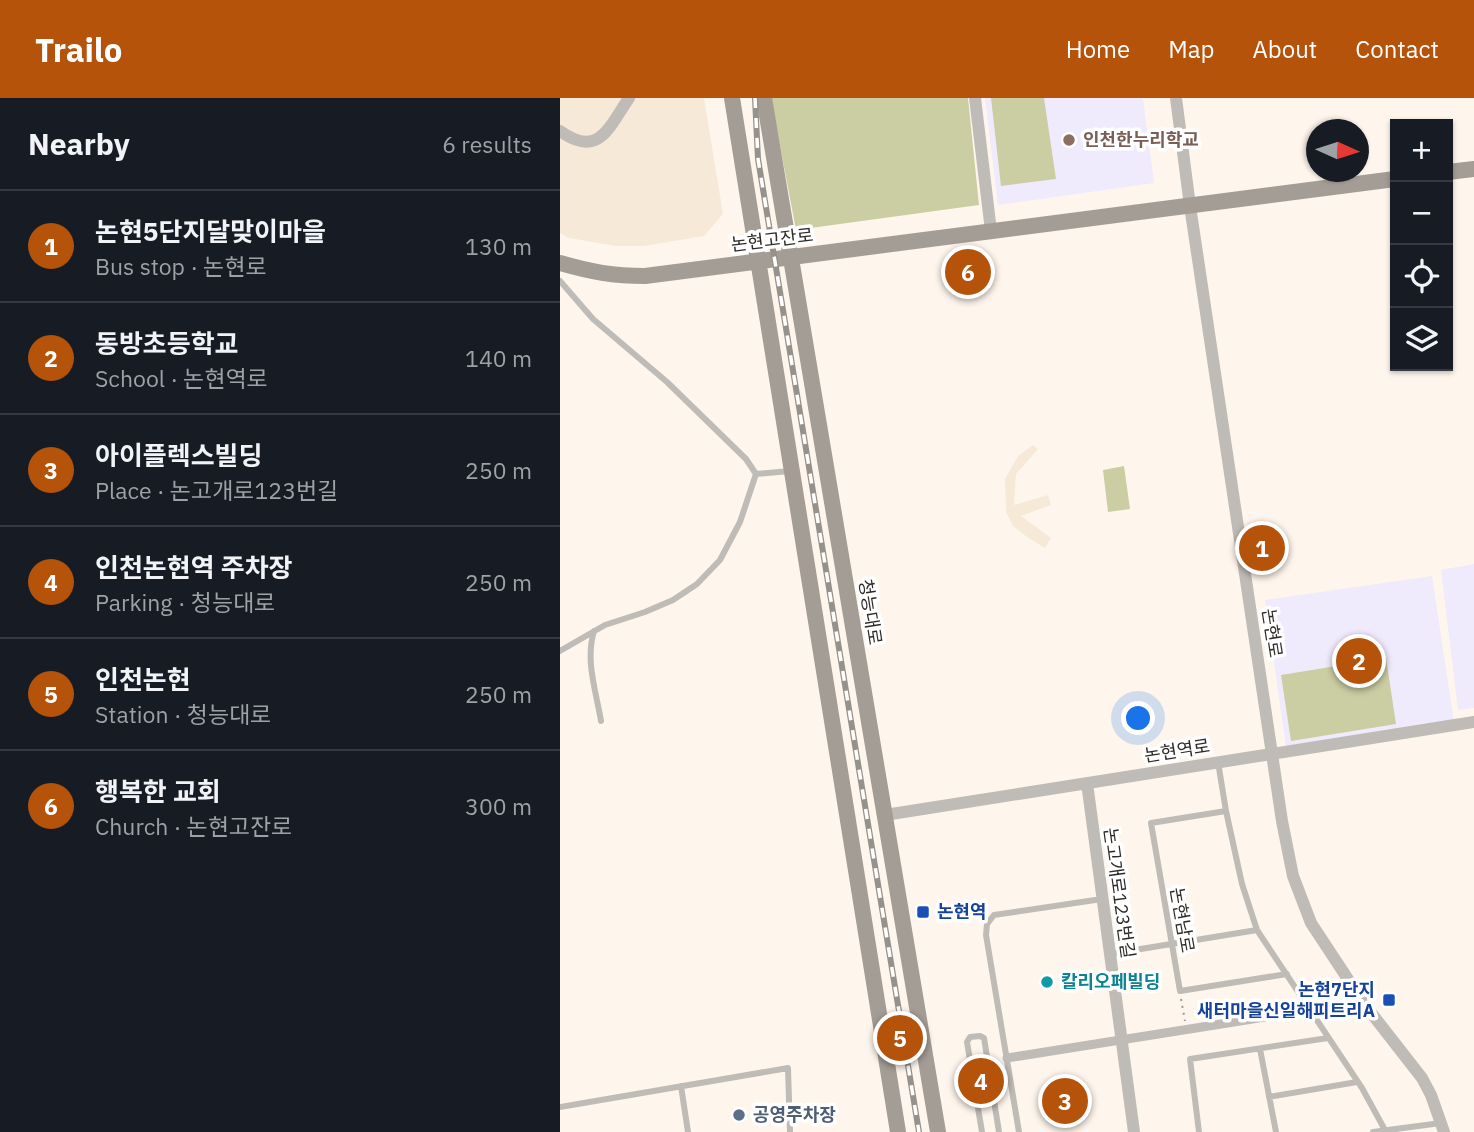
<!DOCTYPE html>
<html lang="en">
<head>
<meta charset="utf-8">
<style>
	:root { --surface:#171b24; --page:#242831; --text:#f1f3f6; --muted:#9ea1a6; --line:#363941; --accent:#b45309 }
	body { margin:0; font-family:"IBM Plex Sans","Noto Sans KR",sans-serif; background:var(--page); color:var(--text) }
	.controls { position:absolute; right:21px; top:21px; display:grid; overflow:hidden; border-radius:0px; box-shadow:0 2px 5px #0004 }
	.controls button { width:63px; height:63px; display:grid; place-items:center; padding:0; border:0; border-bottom:2px solid var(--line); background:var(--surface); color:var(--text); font:35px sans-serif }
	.compass { position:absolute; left:746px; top:21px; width:63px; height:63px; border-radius:50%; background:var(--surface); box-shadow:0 2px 5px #0004; rotate:93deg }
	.you { position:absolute; left:579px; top:621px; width:24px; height:24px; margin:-18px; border:5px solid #fff; border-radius:50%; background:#1a73e8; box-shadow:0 0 0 10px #1a73e833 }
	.badge { display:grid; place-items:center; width:46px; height:46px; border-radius:50%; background:var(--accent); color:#fff; font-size:23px; font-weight:700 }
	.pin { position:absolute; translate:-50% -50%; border:4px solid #fff; box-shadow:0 2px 7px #0006 }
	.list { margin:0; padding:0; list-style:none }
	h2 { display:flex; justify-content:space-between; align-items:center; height:91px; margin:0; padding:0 28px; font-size:30px }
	h2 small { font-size:23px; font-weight:400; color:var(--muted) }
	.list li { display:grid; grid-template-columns:46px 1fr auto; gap:21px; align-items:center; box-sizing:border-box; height:112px; padding:0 28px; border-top:2px solid var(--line) }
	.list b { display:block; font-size:26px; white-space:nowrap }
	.list p { margin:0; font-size:23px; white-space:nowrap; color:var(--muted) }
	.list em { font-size:23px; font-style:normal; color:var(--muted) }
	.icon { flex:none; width:38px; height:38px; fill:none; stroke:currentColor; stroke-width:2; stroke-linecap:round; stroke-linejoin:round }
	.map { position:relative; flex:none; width:914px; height:1034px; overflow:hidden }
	header { display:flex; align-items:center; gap:42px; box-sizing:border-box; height:98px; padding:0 35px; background:var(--accent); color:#fff }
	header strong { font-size:33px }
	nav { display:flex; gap:38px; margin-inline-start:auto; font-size:24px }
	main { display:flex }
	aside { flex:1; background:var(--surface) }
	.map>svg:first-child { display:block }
	.built { fill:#f7e9d7 }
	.education { fill:#efeafc }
	.green { fill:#cbcea2 }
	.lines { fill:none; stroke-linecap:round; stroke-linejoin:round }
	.path { stroke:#9f9a93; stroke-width:2; stroke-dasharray:2 5; stroke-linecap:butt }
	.service { stroke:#bfbbb6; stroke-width:6 }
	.pedestrian { stroke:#bfbbb6; stroke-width:9 }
	.minor { stroke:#bfbbb6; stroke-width:12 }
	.secondary { stroke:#a49d96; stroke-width:16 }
	.rail-casing { stroke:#96918a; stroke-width:6 }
	.rail { stroke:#fff; stroke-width:3.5; stroke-dasharray:10; stroke-linecap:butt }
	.education-dot { fill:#8d6e63; stroke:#fff; stroke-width:2.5 }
	.transit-dot { fill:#1a4fb4; stroke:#fff; stroke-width:2.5 }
	.culture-dot { fill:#0f9aa8; stroke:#fff; stroke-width:2.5 }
	.service-dot { fill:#5c6f8a; stroke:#fff; stroke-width:2.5 }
	.labels { text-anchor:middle; stroke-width:7; stroke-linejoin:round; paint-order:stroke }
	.education-label { font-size:18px; font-weight:bold; fill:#785e54; stroke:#fff; text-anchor:start }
	.street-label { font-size:18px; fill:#2e2b27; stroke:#fff }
	.transit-label { font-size:18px; font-weight:bold; fill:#164399; stroke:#fff; text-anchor:start }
	.culture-label { font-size:18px; font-weight:bold; fill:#0d838f; stroke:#fff; text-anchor:start }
	.service-label { font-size:18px; font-weight:bold; fill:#4e5e75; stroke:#fff; text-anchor:start }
</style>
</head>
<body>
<header>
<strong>Trailo</strong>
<nav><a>Home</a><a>Map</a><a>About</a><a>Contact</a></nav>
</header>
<main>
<aside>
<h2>Nearby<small>6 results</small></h2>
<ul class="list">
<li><span class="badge">1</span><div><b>논현5단지달맞이마을</b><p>Bus stop · 논현로</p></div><em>130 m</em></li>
<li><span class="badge">2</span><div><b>동방초등학교</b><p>School · 논현역로</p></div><em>140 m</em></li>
<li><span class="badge">3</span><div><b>아이플렉스빌딩</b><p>Place · 논고개로123번길</p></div><em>250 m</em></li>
<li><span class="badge">4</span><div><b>인천논현역 주차장</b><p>Parking · 청능대로</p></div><em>250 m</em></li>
<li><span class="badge">5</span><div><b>인천논현</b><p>Station · 청능대로</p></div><em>250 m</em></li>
<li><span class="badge">6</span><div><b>행복한 교회</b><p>Church · 논현고잔로</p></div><em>300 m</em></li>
</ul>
</aside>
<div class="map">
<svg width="914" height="1034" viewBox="0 0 914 1034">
	<rect width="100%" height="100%" fill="#fef6ed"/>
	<path class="built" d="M0,0h144l19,116 -19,22 -60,10h-28l-47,-8 -9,-5z
		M473,347l5,4 -22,25 -2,31 34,-10 3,10 -30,11 30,22 -6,10 -18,-11 -14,-11 -7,-14 -1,-33 13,-23z"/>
	<path class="education" d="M425,0h158l11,85 -156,22z
		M914,466v144l-16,2 -17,-140z
		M872,478l22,146 -168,25 -21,-147z"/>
	<path class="green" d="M211,0h197l11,107 -183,25z
		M431,0h53l12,81 -55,7z
		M564,368l6,43 -22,3 -5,-42z
		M826,560l10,66 -105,17 -10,-66z"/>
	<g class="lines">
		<path class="path" d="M621,901l4,22"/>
		<path class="service" d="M0,183l33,38 74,63 79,77 10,15
			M34,533c-9,30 2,60 7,90
			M0,553l45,-26 40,-13 28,-12 24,-16 23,-24 20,-38 16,-48 34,-3
			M658,664l8,49 16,73 15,46 105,158 24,44
			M666,713l-75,12 29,168 107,-17
			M550,856l147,-24
			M700,951l16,83
			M121,988l7,46
			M709,999l88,-15
			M0,1009l228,-39 2,64
			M422,1034l-15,-90 3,-5 10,-1 4,2 15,94
			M459,1034l-33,-197 1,-11 7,-9 108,-16
			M639,1034l-9,-73 138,-21
			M813,1034l68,-9"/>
		<path class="pedestrian" d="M447,960l302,-48"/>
		<path class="minor" d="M415,0l16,133
			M616,0l14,108 92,615 11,55 18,47 54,82 57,73 9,17 13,37
			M0,33c39,28 49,-4 69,-33
			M527,685l47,349
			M325,717l589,-93"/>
		<path class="secondary" d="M172,0l166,1034
			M204,0l174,1034
			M888,74l26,-3
			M0,165c31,9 53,13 85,13l750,-97"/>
		<g class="rail-casing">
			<path id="rail" d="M195,0l3,61 161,973"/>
		</g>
		<use href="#rail" class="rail"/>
	</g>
	<circle class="education-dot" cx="509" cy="42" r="7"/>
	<g class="transit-dot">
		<rect x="356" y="807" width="14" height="14" rx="3.5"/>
		<rect x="822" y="895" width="14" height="14" rx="3.5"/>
	</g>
	<circle class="culture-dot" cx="487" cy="884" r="7"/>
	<circle class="service-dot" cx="179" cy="1017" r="7"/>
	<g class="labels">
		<g class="education-label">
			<text x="523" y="48">인천한누리학교</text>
		</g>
		<g class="street-label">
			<text transform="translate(212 142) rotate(-7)" y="6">논현고잔로</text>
			<text transform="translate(310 514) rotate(81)" y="6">청능대로</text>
			<text transform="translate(712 535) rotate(81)" y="6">논현로</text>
			<text transform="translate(617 653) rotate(-9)" y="6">논현역로</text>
			<text transform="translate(559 795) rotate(82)" y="6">논고개로123번길</text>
			<text transform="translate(622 822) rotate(80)" y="6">논현남로</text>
		</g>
		<g class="transit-label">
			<text x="377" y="820">논현역</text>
			<text x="815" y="898" text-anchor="end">논현7단지<tspan x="815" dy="21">새터마을신일해피트리A</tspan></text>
		</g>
		<g class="culture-label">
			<text x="501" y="890">칼리오페빌딩</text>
		</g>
		<g class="service-label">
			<text x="193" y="1023">공영주차장</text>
		</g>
	</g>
</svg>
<div class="controls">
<button>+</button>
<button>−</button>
<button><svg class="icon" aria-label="locate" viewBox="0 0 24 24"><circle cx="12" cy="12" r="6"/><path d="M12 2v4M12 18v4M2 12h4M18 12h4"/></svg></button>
<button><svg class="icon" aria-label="layers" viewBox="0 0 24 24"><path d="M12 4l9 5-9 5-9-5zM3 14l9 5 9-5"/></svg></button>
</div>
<svg class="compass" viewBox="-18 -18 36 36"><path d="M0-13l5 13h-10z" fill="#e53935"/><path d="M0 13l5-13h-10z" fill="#9ea1a6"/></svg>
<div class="you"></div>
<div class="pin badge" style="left:702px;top:450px">1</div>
<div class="pin badge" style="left:799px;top:563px">2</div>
<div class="pin badge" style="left:505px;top:1003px">3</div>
<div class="pin badge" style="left:421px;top:983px">4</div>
<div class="pin badge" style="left:340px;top:940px">5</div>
<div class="pin badge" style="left:408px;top:174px">6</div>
</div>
</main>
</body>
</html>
